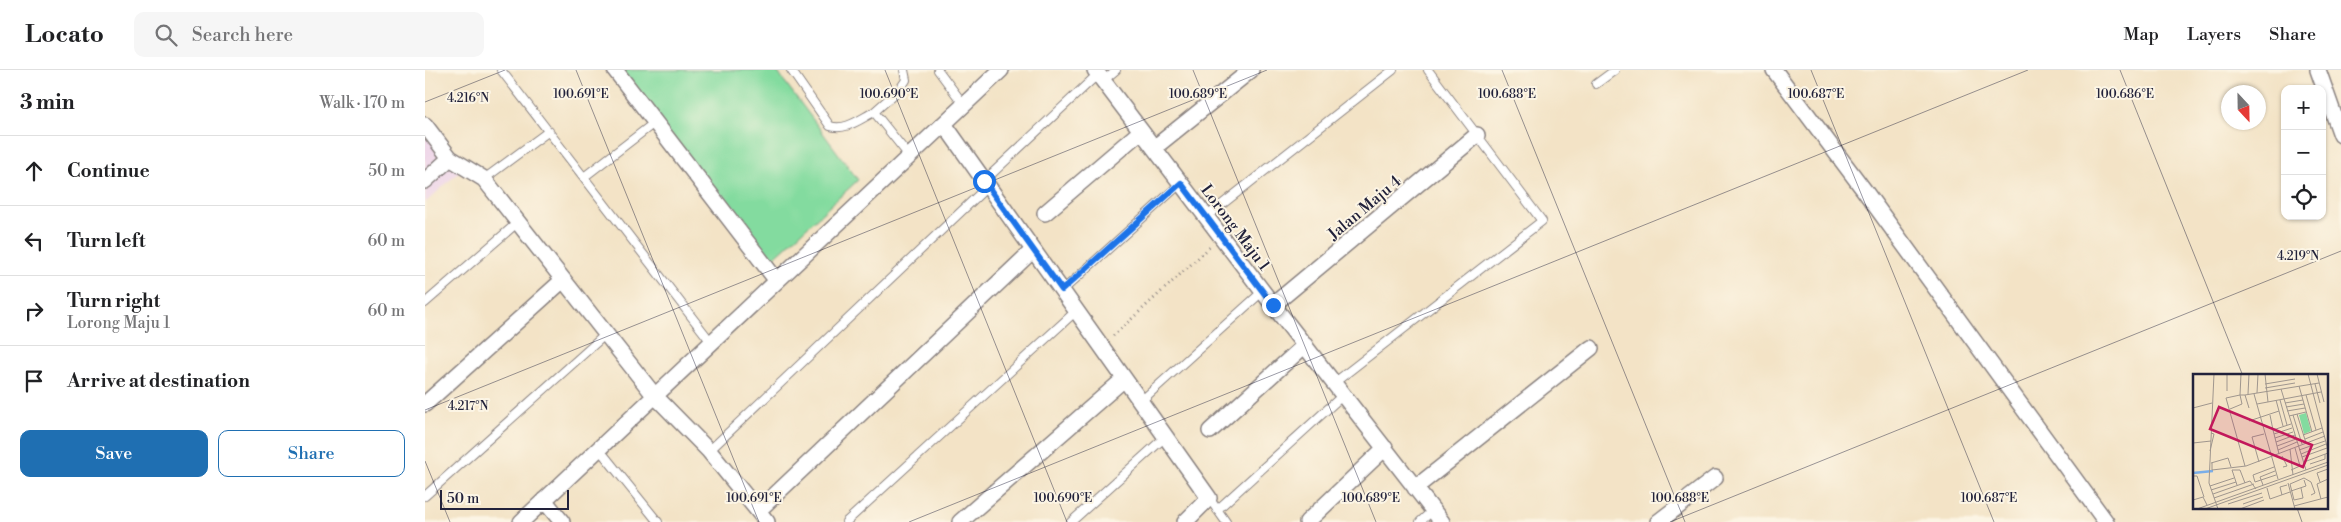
<!DOCTYPE html>
<html lang="en">
<head>
<meta charset="utf-8">
<style>
	:root { --surface:#fff; --page:#f6f6f6; --text:#202124; --muted:#757577; --line:#e0e0e0; --accent:#1f6fb2 }
	body { margin:0; font-family:"Libre Bodoni",serif; background:var(--page); color:var(--text) }
	.controls { position:absolute; right:15px; top:15px; display:grid; overflow:hidden; border-radius:10px; box-shadow:0 1px 4px #0004 }
	.controls button { width:45px; height:45px; display:grid; place-items:center; padding:0; border:0; border-bottom:1px solid var(--line); background:var(--surface); color:var(--text); font:25px sans-serif }
	.compass { position:absolute; left:1796px; top:15px; width:45px; height:45px; border-radius:50%; background:var(--surface); box-shadow:0 1px 4px #0004; rotate:158deg }
	.scale { position:absolute; left:15px; bottom:12px; width:129px; box-sizing:border-box; padding-left:5px; border:2px solid #22223b; border-top:0; font-size:14px; line-height:18px; white-space:nowrap; color:#22223b; -webkit-text-stroke:4px #fcf5e5; paint-order:stroke }
	.stop { position:absolute; width:15px; height:15px; margin:-11px; border:4px solid #1a73e8; border-radius:50%; background:#fff }
	.stop.end { background:#1a73e8; border-color:#fff; box-shadow:0 1px 5px #0008 }
	.list { margin:0; padding:0; list-style:none }
	h2 { display:flex; justify-content:space-between; align-items:center; height:65px; margin:0; padding:0 20px; font-size:21px }
	h2 small { font-size:16px; font-weight:400; color:var(--muted) }
	.list li { display:grid; grid-template-columns:32px 1fr auto; gap:15px; align-items:center; box-sizing:border-box; height:70px; padding:0 20px; border-top:1px solid var(--line) }
	.list b { display:block; font-size:19px; white-space:nowrap }
	.list p { margin:0; font-size:16px; white-space:nowrap; color:var(--muted) }
	.list em { font-size:16px; font-style:normal; color:var(--muted) }
	.actions { display:flex; gap:10px; padding:15px 20px }
	.actions a { flex:1; padding:11px 0; border:1px solid var(--accent); border-radius:10px; text-align:center; font-size:18px; color:var(--accent) }
	.actions .main { background:var(--accent); color:#fff }
	.icon { flex:none; width:28px; height:28px; fill:none; stroke:currentColor; stroke-width:2; stroke-linecap:round; stroke-linejoin:round }
	.map { position:relative; flex:none; width:1916px; height:452px; overflow:hidden }
	header { display:flex; align-items:center; gap:30px; box-sizing:border-box; height:70px; padding:0 25px; background:var(--surface); border-bottom:1px solid var(--line) }
	header strong { font-size:24px }
	nav { display:flex; gap:28px; margin-inline-start:auto; font-size:18px }
	.search { width:350px; height:45px; background:var(--page); display:flex; align-items:center; gap:12px; box-sizing:border-box; padding:0 18px; border-radius:10px; color:var(--muted); font-size:19px }
	main { display:flex }
	aside { flex:1; background:var(--surface) }
	.map>svg:first-child { display:block }
	.built { fill:#ecd1ea }
	.green { fill:#83db9f; stroke:#527e6d }
	.lines { fill:none; stroke-linecap:round; stroke-linejoin:round }
	.lane-casing { stroke:#8a8280; stroke-width:10 }
	.street-casing { stroke:#8a8280; stroke-width:18 }
	.path { stroke:#8a8280; stroke-width:3; stroke-dasharray:1 4; stroke-linecap:butt }
	.lane { stroke:#fff; stroke-width:8 }
	.street { stroke:#fff; stroke-width:15 }
	.route { stroke:#1a73e8; stroke-width:6 }
	.ticks { fill:none; stroke:#22223b; stroke-width:1; stroke-opacity:0.45 }
	.labels { text-anchor:middle; stroke-width:4; stroke-linejoin:round; paint-order:stroke }
	.street-label { font-size:16px; fill:#22223b; stroke:#fcf5e5 }
	.inset-river { fill:none; stroke:#7baee8; stroke-width:2.5 }
	.inset-road { fill:none; stroke:#9f968e; stroke-width:1 }
	.view { fill:#c2185b; fill-opacity:0.15; stroke:#c2185b; stroke-width:2.5 }
	.inset-edge { fill:none; stroke:#22223b; stroke-width:2.5 }
	.ticks-label { font-size:12px; text-anchor:middle; fill:#22223b; stroke:#fcf5e5; stroke-width:4; stroke-linejoin:round; paint-order:stroke }
</style>
</head>
<body>
<header>
<strong>Locato</strong>
<div class="search"><svg class="icon" aria-label="search" viewBox="0 0 24 24"><circle cx="10" cy="10" r="6"/><path d="M15 15l6 6"/></svg>Search here</div>
<nav><a>Map</a><a>Layers</a><a>Share</a></nav>
</header>
<main>
<aside>
<h2>3 min<small>Walk · 170 m</small></h2>
<ul class="list">
<li><svg class="icon" aria-label="ahead" viewBox="0 0 24 24"><path d="M12 20V5M6 11l6-6 6 6"/></svg><div><b>Continue</b></div><em>50 m</em></li>
<li><svg class="icon" aria-label="left" viewBox="0 0 24 24"><path d="M17 20v-9H6M10 6l-5 5 5 5"/></svg><div><b>Turn left</b></div><em>60 m</em></li>
<li><svg class="icon" aria-label="right" viewBox="0 0 24 24"><path d="M7 20v-9h11M14 6l5 5-5 5"/></svg><div><b>Turn right</b><p>Lorong Maju 1</p></div><em>60 m</em></li>
<li><svg class="icon" aria-label="arrive" viewBox="0 0 24 24"><path d="M6 21V4h12l-3 4 3 4H6"/></svg><div><b>Arrive at destination</b></div></li>
</ul>
<div class="actions"><a class="main">Save</a><a>Share</a></div>
</aside>
<div class="map">
<svg width="1916" height="452" viewBox="0 0 1916 452">
	<rect width="100%" height="100%" fill="#fcf5e5"/>
	<filter id="ink" filterUnits="userSpaceOnUse"><feTurbulence type="fractalNoise" baseFrequency=".02" numOctaves="2"/><feDisplacementMap in="SourceGraphic" scale="10" xChannelSelector="R" yChannelSelector="G"/><feConvolveMatrix kernelMatrix="1 2 1 2 8 2 1 2 1" color-interpolation-filters="sRGB"/></filter>
	<filter id="wash" filterUnits="userSpaceOnUse"><feTurbulence type="fractalNoise" baseFrequency=".0096" numOctaves="4" result="noise"/><feDisplacementMap in="SourceGraphic" scale="20" xChannelSelector="R" yChannelSelector="G"/><feGaussianBlur stdDeviation="1.12" result="paint"/><feColorMatrix in="noise" values="0 0 0 0 0 0 0 0 0 0 0 0 0 0 0 0 0 1.4 0 .05"/><feComposite in="paint" operator="in"/></filter>
	<g filter="url(#wash)">
		<rect width="100%" height="100%" fill="#f3e3c6"/>
		<path class="built" d="M0,59l35,42 -35,32z"/>
		<path class="green" d="M201,0h150l82,110 -93,86 -147,-190z"/>
	</g>
	<g filter="url(#ink)">
		<g class="lines">
			<g class="lane-casing">
				<path id="lane" d="M76,0l210,272
					M366,0l39,56c16,5 30,-7 44,-14
					M479,0l2,10 -6,9 -26,23 36,45
					M513,0l26,35
					M678,11l13,-11
					M1171,14l19,-14
					M159,107l70,-54
					M59,109l65,-48
					M559,111l114,-107
					M781,147l187,-147
					M637,221l119,-108
					M0,233l92,-80
					M909,313l208,-162 -114,-151
					M715,332l123,-111
					M174,379l59,73
					M284,381l279,-265
					M0,426l182,-163
					M784,428l17,24
					M792,440l126,-115
					M421,452l230,-211
					M646,452l94,-85
					M995,452l13,-12"/>
			</g>
			<g class="street-casing">
				<path id="street" d="M190,0l162,211
					M670,0l178,235 169,217
					M1349,0l90,120 242,332
					M1893,0l23,65
					M519,54l265,374 -24,24
					M0,55l25,33 34,21 170,216 55,56 58,71
					M729,78l97,-78
					M0,111l25,-23
					M620,143l96,-82
					M848,235l204,-170
					M0,334l138,-124
					M785,361l95,-86
					M990,418l176,-140
					M119,430l18,22
					M333,441l275,-261
					M96,452l480,-452
					M535,452l164,-143
					M882,452l78,-74
					M1233,452l57,-44"/>
			</g>
			<path class="path" d="M688,266l97,-89"/>
			<use href="#lane" class="lane"/>
			<use href="#street" class="street"/>
		</g>
	</g>
	<g class="lines" filter="url(#ink)">
		<path class="route" d="M559,111l78,109 119,-107 92,122"/>
	</g>
	<path class="ticks" d="M151,0l183,452M460,0l182,452M768,0l183,452M1077,0l183,452M1386,0l183,452M1695,0l123,306M0,32l80,-32M0,340l842,-340M0,391l25,61M1872,438l5,14M484,452l1119,-452M1245,452l671,-271"/>
	<g class="labels">
		<g class="street-label">
			<text transform="translate(939 137) rotate(-40)" y="6">Jalan Maju 4</text>
			<text transform="translate(811 157) rotate(53)" y="6">Lorong Maju 1</text>
		</g>
	</g>
	<g transform="translate(1768 304)">
		<rect width="135" height="135" fill="#f3e3c6"/>
		<path d="M113,39l5,18 -7,3 -5,-19z" fill="#83db9f"/>
		<path class="inset-river" d="M0,99l20,-2"/>
		<path class="inset-road" d="M21,0l-5,109 9,26M48,0l-1,21 -14,3 19,68M72,0l3,28M115,0l20,76M124,0l7,28M72,10l30,-5M122,10l5,19M106,12l13,46M72,14l30,-5M88,15l25,81M34,17v-17M64,19l1,-19M55,20l1,-20M61,20l24,85M113,21l10,35M83,26l7,26M87,26l7,25M92,29l18,-3M64,30l64,-12M93,33l18,-3M0,34l19,-5M56,34l-4,-13 74,-12M37,35l12,-5 -2,-9h5M94,37l18,-3M104,40l9,29M77,41l3,15M100,41l9,29M96,42l17,-4M56,47l30,-10M81,60l18,-6M110,61l19,-7M82,64l18,-6M112,65l18,-7M83,68l19,-7M0,69l18,-2M84,72l19,-7M97,75l3,26M85,76l19,-8M106,76l26,-9M17,77l4,-17 -3,-1M86,80l-6,-24 18,-6M108,80l25,-10M89,82l5,10 -4,1M109,83l25,-9M66,88l-7,-25 12,-3M111,88l24,-9M18,89l17,-5 3,9M19,89v7l34,-4 79,-30M117,90l15,-5v-5M81,93l-21,8 2,7 21,-7M98,96l9,-4 -5,-18M0,102h4l7,21M111,104l7,4 4,11 -4,2M127,108l-3,-9 11,-4M95,109l7,26M44,111l-5,-15h8l5,13M70,111l-3,-8 15,-6M17,112l24,-8M74,114l3,11 20,-7M108,114l2,10 -9,2 -4,-16 14,-6M18,116l25,-8M98,117l15,-5 -2,-6M20,120l37,-13 6,8M89,121l-2,-8 7,-2M21,124l40,-14M128,125l-4,-15 11,-5M0,126l10,-3 4,8M35,130l34,-11M50,130l20,-7M101,132l34,-9M4,135l131,-47M12,135l123,-44M47,135l24,-9"/>
		<path class="view" d="M26,33l93,38 -9,22 -93,-38z"/>
		<rect width="135" height="135" class="inset-edge"/>
	</g>
	<g class="ticks-label">
		<text x="156" y="28">100.691°E</text>
		<text x="464" y="28">100.690°E</text>
		<text x="773" y="28">100.689°E</text>
		<text x="1082" y="28">100.688°E</text>
		<text x="1391" y="28">100.687°E</text>
		<text x="1700" y="28">100.686°E</text>
		<text x="43" y="32">4.216°N</text>
		<text x="1873" y="190">4.219°N</text>
		<text x="43" y="340">4.217°N</text>
		<text x="329" y="432">100.691°E</text>
		<text x="638" y="432">100.690°E</text>
		<text x="946" y="432">100.689°E</text>
		<text x="1255" y="432">100.688°E</text>
		<text x="1564" y="432">100.687°E</text>
	</g>
</svg>
<div class="controls">
<button>+</button>
<button>−</button>
<button><svg class="icon" aria-label="locate" viewBox="0 0 24 24"><circle cx="12" cy="12" r="6"/><path d="M12 2v4M12 18v4M2 12h4M18 12h4"/></svg></button>
</div>
<svg class="compass" viewBox="-18 -18 36 36"><path d="M0-13l5 13h-10z" fill="#e53935"/><path d="M0 13l5-13h-10z" fill="#757577"/></svg>
<div class="scale">50 m</div>
<div class="stop" style="left:559px;top:111px"></div>
<div class="stop end" style="left:848px;top:235px"></div>
</div>
</main>
</body>
</html>
